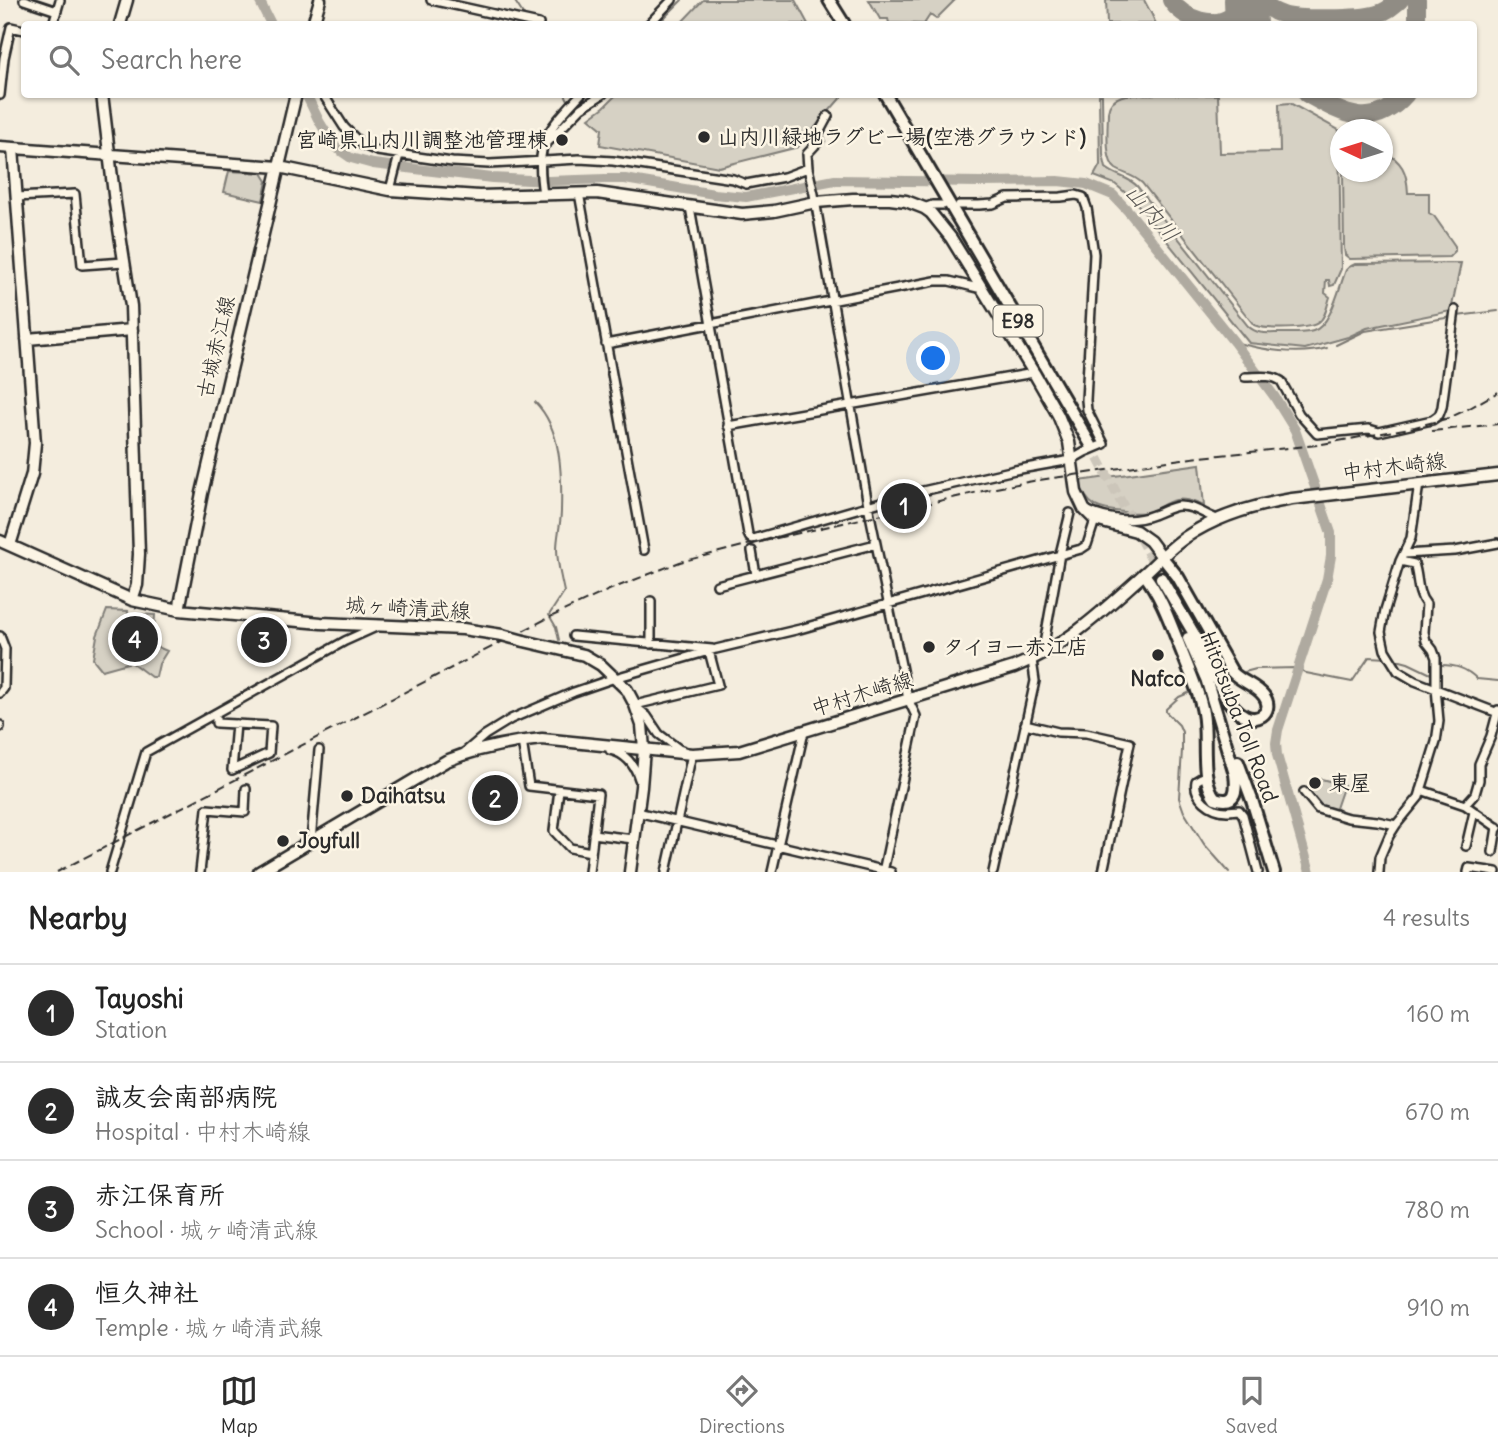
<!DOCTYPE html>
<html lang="en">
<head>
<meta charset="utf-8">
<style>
	:root { --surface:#fff; --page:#f2f2f2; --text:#222; --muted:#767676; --line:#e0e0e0; --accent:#2b2b2b }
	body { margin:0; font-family:Delius,"Klee One",sans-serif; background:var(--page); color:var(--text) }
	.compass { position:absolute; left:1330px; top:119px; width:63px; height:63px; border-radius:50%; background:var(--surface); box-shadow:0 2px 5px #0004; rotate:274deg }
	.you { position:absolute; left:934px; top:359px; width:24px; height:24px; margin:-18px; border:5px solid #fff; border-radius:50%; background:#1a73e8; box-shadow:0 0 0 10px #1a73e833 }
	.badge { display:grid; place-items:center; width:46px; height:46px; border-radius:50%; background:var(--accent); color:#fff; font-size:23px; font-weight:700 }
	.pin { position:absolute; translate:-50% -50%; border:4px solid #fff; box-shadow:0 2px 7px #0006 }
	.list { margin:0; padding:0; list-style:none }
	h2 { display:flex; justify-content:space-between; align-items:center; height:91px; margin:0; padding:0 28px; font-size:30px }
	h2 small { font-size:23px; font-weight:400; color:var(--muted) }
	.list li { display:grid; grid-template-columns:46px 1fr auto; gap:21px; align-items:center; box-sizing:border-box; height:98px; padding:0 28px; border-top:2px solid var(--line) }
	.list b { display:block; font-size:26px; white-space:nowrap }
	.list p { margin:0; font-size:23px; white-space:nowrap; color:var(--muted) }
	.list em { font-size:23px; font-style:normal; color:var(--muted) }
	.icon { flex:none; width:38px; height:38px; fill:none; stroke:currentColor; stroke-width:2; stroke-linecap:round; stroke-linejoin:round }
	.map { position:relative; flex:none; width:1498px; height:872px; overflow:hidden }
	.search { position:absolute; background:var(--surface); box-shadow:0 2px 5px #0004; left:21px; right:21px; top:21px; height:77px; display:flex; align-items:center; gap:18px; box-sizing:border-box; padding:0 24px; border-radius:7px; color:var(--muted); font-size:26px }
	.sheet { height:483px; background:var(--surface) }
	nav { display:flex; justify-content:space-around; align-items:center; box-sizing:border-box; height:98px; border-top:2px solid var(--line); background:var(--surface); font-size:19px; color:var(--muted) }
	nav a { display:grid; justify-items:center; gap:4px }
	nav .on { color:var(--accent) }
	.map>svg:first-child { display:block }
	.green { fill:#d6d1c4; stroke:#807e78; stroke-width:2 }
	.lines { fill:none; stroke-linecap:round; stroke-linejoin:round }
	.stream { stroke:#7a7771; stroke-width:2 }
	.river { stroke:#afaaa0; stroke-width:10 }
	.taxiway { stroke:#908c84; stroke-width:18 }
	.runway { stroke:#908c84; stroke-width:42 }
	.primary-tunnel { stroke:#ccc6ba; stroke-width:10; stroke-dasharray:10 5; stroke-linecap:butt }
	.street-casing { stroke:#2b2b2b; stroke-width:12 }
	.secondary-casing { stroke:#2b2b2b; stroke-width:15 }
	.primary-casing { stroke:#2b2b2b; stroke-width:16 }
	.street { stroke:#fcf5e5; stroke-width:7 }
	.secondary { stroke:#fcf5e5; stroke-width:10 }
	.primary { stroke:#fcf5e5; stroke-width:10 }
	.rail { stroke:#2b2b2b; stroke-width:2; stroke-dasharray:10 5; stroke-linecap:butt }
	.secondary-bridge-casing { stroke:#2b2b2b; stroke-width:15; stroke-linecap:butt }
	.secondary-bridge { stroke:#fcf5e5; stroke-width:10 }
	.poi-dot { fill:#2b2b2b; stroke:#fcf5e5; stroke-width:2.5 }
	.labels { text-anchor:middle; stroke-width:5; stroke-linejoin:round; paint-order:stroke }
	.shield { fill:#fcf5e5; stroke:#6a6863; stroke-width:2 }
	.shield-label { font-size:19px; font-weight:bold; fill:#2b2b2b }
	.poi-label { font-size:21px; font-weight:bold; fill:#2b2b2b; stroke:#fcf5e5; text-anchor:start }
	.street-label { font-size:21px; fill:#2b2b2b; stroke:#fcf5e5 }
	.water-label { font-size:23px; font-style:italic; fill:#595754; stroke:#fcf5e5 }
</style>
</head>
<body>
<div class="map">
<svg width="1498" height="872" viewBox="0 0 1498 872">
	<rect width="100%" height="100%" fill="#f4edde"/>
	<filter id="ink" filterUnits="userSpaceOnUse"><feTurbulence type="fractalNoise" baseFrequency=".0143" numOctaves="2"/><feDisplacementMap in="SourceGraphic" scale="14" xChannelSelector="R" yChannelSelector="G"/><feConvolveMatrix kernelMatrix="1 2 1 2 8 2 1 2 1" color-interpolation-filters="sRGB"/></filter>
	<g filter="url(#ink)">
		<path class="green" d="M703,0h92l13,24h-128z
			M869,0h86l-19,19 -6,-4 -6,9 -35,-1 -1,-4h-8z
			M1106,0h38l8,15 4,9h-49z
			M844,94l-46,53 -79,20 -119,-22 2,-16 -13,-11 15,-11 12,-12z
			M1160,94l58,1 2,58 60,-1 -1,-48 11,-1 49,27 2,139 -7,16 -4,1 -1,-6h-3l-1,13 5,4c-3,8 -4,20 -11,25 -9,8 -54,8 -65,3l-112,-142c-10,-9 -16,-8 -26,-14 -12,-8 -8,-44 -8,-57 3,-24 34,-16 52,-18z
			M1099,95h3l1,60 3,13c10,8 22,9 31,18l111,140c9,9 20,7 32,7 10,0 23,1 33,-2 18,-5 26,-44 33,-61l3,-3 6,-3 106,-1 -10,48 -84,17 -19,9 -43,12 -56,-6 -115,-143 -19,-16 -21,-8 6,-11z
			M1383,151c19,10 24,20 25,42h21v20l5,3 21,30v5l-6,6 -99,2 -5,-4 -1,-7 -1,-76h39z
			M229,171l33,2 5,8 -4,20 -39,-9z
			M1200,464l4,42c-10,-4 -21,-9 -32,-5 -7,2 -13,7 -20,10 -9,3 -19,2 -28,1 -25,-2 -37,-4 -45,-31z
			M107,610l21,1 -3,29 4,6 7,2 6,-4 -3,-30 16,1 -2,30 14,6 -8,13 -3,13h-5l-20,-15 -29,8 -9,-11 4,-23z
			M1314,777l30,8 -9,26 -17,-4 -9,-14z"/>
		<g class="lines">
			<path class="stream" d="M514,0l11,17
				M658,24l24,-24
				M565,94l4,8
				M573,106l1,1 14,-13
				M1457,316l41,-5
				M1234,342c29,8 64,14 93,6
				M1336,345l29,-14 87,-14
				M535,402c27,27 27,73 26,109 0,12 -4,25 -4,38 0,14 4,28 7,43l-15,23 7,12 3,13
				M1393,659l15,4 25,12
				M1441,665c14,0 25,3 36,14l21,2
				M1241,673l15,-4 41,-1 9,5 46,9 17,-25 19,1
				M1193,691l-14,6 -13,12v3l13,13 3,7v18l-3,48 5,14 20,32 25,28"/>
			<path class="river" d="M259,0l12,24
				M306,94l13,27 16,26 16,11 22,6 119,14 57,3 56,-2h20l89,15 32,3 89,-17 145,2 78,-1 28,3 27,11 16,17 105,130 40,54 21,34 36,103v23l-4,23 -49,151 -2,13 1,12 33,117"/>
			<path class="taxiway" d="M1171,0c11,19 45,31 63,14 5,-4 7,-9 9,-14
				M1260,0c6,7 14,12 23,15 15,5 78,4 94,-1 9,-2 16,-8 23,-14
				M1417,0v24
				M1307,94c36,20 66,38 99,0"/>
			<path class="runway" d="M1245,0l1,24"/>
			<path class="primary-tunnel" d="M1091,445l70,133"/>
			<g class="street-casing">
				<path id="street" d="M24,0l33,11
					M431,0l108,24
					M53,24l7,-24
					M649,24l23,-24
					M323,94l21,33 17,17 16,7 75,11 37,2 90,-5 34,2 120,18 13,5 38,-7 24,-9
					M0,95l4,-37 7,-31 13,3
					M820,140l-13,14 1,14 6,26 54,311 40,194 8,17 -33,156
					M545,141l2,2 34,-35 22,-14
					M813,144l15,-28
					M390,190l9,-35
					M579,193l65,357
					M543,194c-8,-53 3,-62 38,-100
					M16,197l59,-3 7,71 42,-3
					M690,207l58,327 2,4 3,1 152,-44 110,-25 56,-10 14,-8 19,-8 -17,-34 -1,-10 8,-146 -7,-46 -4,-11 -7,-2 -15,2 -54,1 -14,6 -14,1h-20
					M924,208l8,-3h11
					M606,344l329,-63h14l33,8
					M1245,377c12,0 26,-3 36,4l18,33 18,20 52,-5 10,3 53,-12 7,-5 3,-8 13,-97
					M728,426l306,-53
					M1419,484l-8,54 -11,23 -15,49 -4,22 4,18 13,21 17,10 83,32
					M1088,511c19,9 45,12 65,4 9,-3 18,-9 27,-9 14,0 24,8 37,13
					M752,551l4,24
					M1404,554l51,-3 43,-8
					M717,585l159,-41
					M651,601v43
					M0,636l5,13 -1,39 -4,5
					M573,636l139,13
					M1042,655l18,-101 10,-41
					M635,705l83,-20 -9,-34
					M635,706l12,10 12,18 20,15 13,5 -26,118
					M216,714v9l55,3 -2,27 -37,17 4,-46
					M1025,724l33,8 28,1 44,10 -27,129
					M0,725v2
					M522,741l7,45 69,8 -9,78
					M610,750c15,3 25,15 29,29
					M465,752l20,-17 26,-16 63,-27 41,-14 101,-29 84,-20 281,-80 6,-4 8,-25
					M1207,777l-6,1 -5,3c-3,16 15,30 31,30 4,0 8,-1 12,-1l4,5 15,57
					M559,790l-5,41 16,17 21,4
					M1421,790l44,15 33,23
					M1304,792l14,17 30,9 29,3 19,4
					M1465,805l10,-11 4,-14v-16l12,-28 7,-26
					M637,812l254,60
					M593,834l40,5
					M311,841l8,-91
					M1466,846l8,-34
					M1493,852l4,-25
					M110,872l36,-120 199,-111 31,-14
					M200,872l7,-63 38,3 1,-23
					M772,872l32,-140
					M993,872l42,-191 -3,-21
					M1379,872l1,-15 9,-21 7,-11 23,-28 17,-55 3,-21 -3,-33v-30l-3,-8 -7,-9 -2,-9 2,-28c-10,-11 -7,-27 -12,-40l-14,-3
					M1468,872l1,-4 27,4"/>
			</g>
			<g class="secondary-casing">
				<path id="secondary" d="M120,24l7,-24
					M313,24l7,-24
					M102,94l13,109 16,103 8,248 -2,31 -5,15
					M0,147l279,20 111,23 89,6 118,-3 145,21 32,-3 42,-9 37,-3h37l16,2 18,7 7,5 20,25 83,135 24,42 11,27 7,50 8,17 11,11 41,11 14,10 12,16
					M27,339l105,-9
					M0,541l132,59 47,10 142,13 142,6 39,6
					M10,545l22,-71 3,-31 -22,-295
					M179,610l23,-117 94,-399
					M524,641l60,14 17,10 26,25 8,15 7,20 2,24 -3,38 -11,85
					M259,872l187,-111c30,-12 64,-19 96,-22l150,15 47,-3 275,-84c53,-21 90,-57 131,-94 13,-12 26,-26 41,-36 31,-21 69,-32 106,-38l206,-24"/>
			</g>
			<g class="primary-casing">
				<path id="primary" d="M829,0l15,24
					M885,94l206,351
					M1144,574c19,24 28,54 40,83 7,18 16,37 19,56 5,25 -4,64 12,85 22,8 22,-9 20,-24l-30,-99
					M1161,578l33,56 31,62c5,7 12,16 20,20 15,7 29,-6 19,-20 -8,-11 -23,-14 -32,-24l-54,-95 -16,-20
					M1188,638l19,43
					M1238,762l14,38 22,72"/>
			</g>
			<use href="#street" class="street"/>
			<use href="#secondary" class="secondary"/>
			<use href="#primary" class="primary"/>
			<path class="rail" d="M1432,431l66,-7
				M57,872l489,-253 63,-29 71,-28 71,-18 245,-56 37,-7 149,-22 135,-14 98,-18 34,-9 19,-9 30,-17"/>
			<g class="secondary-bridge-casing">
				<path id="secondary-bridge" d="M502,635l22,6"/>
			</g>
			<use href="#secondary-bridge" class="secondary-bridge"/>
		</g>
	</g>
	<g class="poi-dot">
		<circle cx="704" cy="137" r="7"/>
		<circle cx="562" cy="140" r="7"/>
		<circle cx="929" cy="647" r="7"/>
		<circle cx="1158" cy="655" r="7"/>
		<circle cx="1315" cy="783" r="7"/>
		<circle cx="347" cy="796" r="7"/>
		<circle cx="283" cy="841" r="7"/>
	</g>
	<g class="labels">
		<rect class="shield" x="993.5" y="305.5" width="49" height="31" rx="5"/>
		<g class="shield-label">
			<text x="1018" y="328">E98</text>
		</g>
		<g class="poi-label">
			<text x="718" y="144">山内川緑地ラグビー場(空港グラウンド)</text>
			<text x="548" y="147" text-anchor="end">宮崎県山内川調整池管理棟</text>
			<text x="943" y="654">タイヨー赤江店</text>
			<text x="1158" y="686" text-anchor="middle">Nafco</text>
			<text x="1329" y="790">東屋</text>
			<text x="361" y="803">Daihatsu</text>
			<text x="297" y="848">Joyfull</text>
		</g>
		<g class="street-label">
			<text transform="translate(216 347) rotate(-77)" y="7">古城赤江線</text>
			<text transform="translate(1394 467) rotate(-7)" y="7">中村木崎線</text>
			<text transform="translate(408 608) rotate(3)" y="7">城ヶ崎清武線</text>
			<text transform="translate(862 694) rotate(-17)" y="7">中村木崎線</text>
			<text transform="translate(1239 717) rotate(69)" y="7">Hitotsuba Toll Road</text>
		</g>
		<g class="water-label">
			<text transform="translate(1152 213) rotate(49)" y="8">山内川</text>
		</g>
	</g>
</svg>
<svg class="compass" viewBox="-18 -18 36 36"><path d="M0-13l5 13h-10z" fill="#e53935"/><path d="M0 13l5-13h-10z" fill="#767676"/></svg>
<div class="you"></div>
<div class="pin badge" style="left:904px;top:506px">1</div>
<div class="pin badge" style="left:495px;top:798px">2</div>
<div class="pin badge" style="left:264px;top:640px">3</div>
<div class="pin badge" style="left:135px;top:639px">4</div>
<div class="search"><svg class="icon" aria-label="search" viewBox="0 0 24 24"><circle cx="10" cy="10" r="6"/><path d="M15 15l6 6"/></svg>Search here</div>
</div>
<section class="sheet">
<h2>Nearby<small>4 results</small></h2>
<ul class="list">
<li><span class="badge">1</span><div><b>Tayoshi</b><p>Station</p></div><em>160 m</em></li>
<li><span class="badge">2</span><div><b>誠友会南部病院</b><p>Hospital · 中村木崎線</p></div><em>670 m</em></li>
<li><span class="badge">3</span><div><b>赤江保育所</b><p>School · 城ヶ崎清武線</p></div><em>780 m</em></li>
<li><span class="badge">4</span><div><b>恒久神社</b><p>Temple · 城ヶ崎清武線</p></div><em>910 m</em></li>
</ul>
</section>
<nav>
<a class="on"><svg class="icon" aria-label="map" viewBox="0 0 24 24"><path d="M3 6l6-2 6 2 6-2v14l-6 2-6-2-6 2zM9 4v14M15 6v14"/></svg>Map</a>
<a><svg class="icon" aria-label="directions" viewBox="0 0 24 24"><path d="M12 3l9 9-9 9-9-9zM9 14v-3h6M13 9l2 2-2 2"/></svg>Directions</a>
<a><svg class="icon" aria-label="saved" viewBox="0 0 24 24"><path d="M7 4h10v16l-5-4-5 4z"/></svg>Saved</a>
</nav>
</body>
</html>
